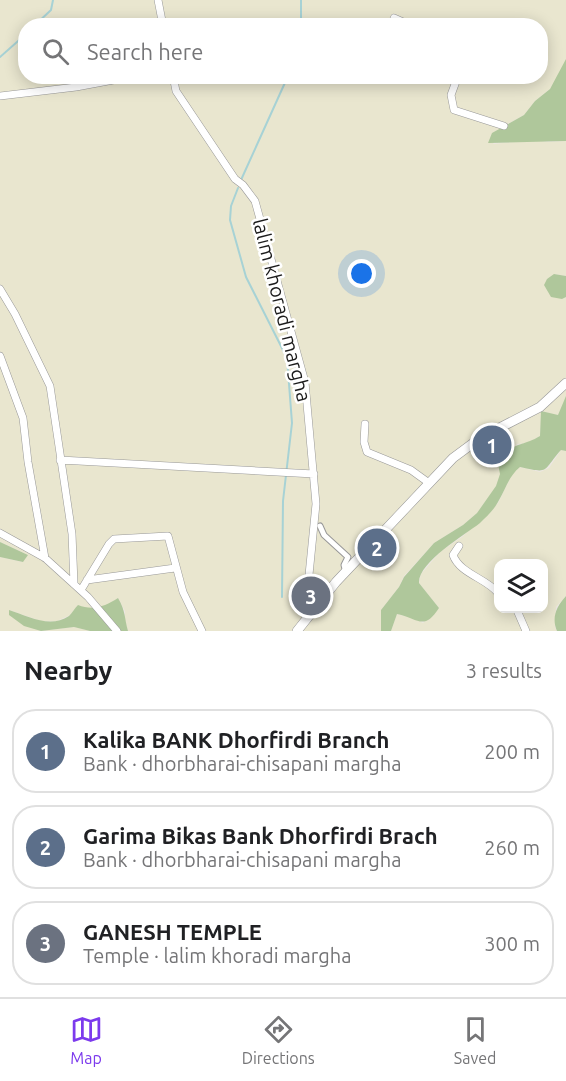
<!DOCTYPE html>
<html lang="en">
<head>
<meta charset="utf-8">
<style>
	:root { --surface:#fff; --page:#f6f6f6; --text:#202124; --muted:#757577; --line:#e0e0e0; --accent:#7c3aed }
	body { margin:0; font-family:Ubuntu,sans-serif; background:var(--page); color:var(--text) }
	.controls { position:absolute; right:18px; bottom:18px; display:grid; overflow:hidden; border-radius:12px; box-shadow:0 3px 15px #0003 }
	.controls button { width:54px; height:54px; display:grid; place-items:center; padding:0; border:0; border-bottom:2px solid var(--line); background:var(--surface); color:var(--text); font:30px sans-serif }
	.you { position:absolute; left:362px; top:274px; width:21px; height:21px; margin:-15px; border:4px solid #fff; border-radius:50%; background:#1a73e8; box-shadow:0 0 0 9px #1a73e833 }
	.badge { display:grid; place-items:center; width:39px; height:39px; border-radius:50%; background:var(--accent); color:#fff; font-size:20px; font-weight:700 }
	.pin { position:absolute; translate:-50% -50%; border:3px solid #fff; box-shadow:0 2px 6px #0006 }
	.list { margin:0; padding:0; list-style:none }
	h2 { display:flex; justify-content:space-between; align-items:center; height:78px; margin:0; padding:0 24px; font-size:26px }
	h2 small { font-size:20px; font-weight:400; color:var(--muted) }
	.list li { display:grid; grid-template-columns:39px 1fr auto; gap:18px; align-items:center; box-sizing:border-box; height:84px; margin:0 12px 12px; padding:0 12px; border:2px solid var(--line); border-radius:24px }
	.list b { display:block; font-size:22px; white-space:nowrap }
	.list p { margin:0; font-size:20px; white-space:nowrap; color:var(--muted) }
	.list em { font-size:20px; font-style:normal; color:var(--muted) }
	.icon { flex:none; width:33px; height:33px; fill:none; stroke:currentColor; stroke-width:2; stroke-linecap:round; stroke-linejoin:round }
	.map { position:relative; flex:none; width:566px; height:631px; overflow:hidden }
	.search { position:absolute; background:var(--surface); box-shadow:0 3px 15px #0003; left:18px; right:18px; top:18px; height:66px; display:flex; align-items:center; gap:15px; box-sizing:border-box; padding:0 21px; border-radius:24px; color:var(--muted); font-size:22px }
	.sheet { height:366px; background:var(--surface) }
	nav { display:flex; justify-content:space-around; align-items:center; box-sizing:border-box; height:84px; border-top:2px solid var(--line); background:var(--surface); font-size:16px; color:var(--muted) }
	nav a { display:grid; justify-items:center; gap:3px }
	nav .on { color:var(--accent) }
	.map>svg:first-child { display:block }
	.farmland { fill:#e9e6cf; fill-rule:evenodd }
	.forest { fill:#afc79b }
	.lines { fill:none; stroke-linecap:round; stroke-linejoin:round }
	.stream { stroke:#a7d2d5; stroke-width:2 }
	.pedestrian-casing { stroke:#989898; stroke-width:7 }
	.minor-casing { stroke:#989898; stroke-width:8 }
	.tertiary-casing { stroke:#989898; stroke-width:10 }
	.pedestrian { stroke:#fff; stroke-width:5 }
	.minor { stroke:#fff; stroke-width:7 }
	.tertiary { stroke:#fff; stroke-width:9 }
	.labels { text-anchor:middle; stroke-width:5; stroke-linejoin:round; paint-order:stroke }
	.street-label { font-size:20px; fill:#1b1b1b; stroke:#fff }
</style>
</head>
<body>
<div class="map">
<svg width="566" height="631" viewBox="0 0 566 631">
	<rect width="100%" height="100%" fill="#ece7e2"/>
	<path class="farmland" d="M0,0h566v59l-4,10 -12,20 -15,12 -11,14 -20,11 -11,18 41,-4 14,2 18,-1v135l-12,-2 8,25 4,-2v101l-8,18 -16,-5 -2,25 -11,7 -12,1 -21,43 -19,26 -14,12 -29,18 -30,33 -5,11 -18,23v21h-253l-3,-10v-10l-7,-13 -11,8 -33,4 -4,5 -13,6h-16l-32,-11 32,21 33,-4 16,4h-90v-74l22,5 6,-7 -28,-13zM26,26h514v50h-514z
		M561,450l5,1v145l-10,11 -1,20 2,4h-166l6,-17 16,4 10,5 16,-15 -20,-25 2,-9 19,-22 22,-15 36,-34 14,-29 8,-7 20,5 9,-4zM498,564h46v44h-46z"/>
	<path class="forest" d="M566,59v82l-78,2 4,-10 32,-18 11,-14 15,-12z
		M554,274l12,2v21l-4,2 -11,-2 -7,-12 3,-6z
		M566,396v55l-5,-1c-19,21 -10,24 -41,17 -12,10 -14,22 -22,35 -4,8 -12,15 -18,21 -15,12 -62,39 -61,60l20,25c-15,23 -20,11 -42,6l-6,17h-10v-21l18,-23 5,-10 30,-34 29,-18 14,-12 19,-27 4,-12 -2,-10c15,-24 22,-16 42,-28l1,-25 17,4z
		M0,542l28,13 -5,7 -23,-5z
		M566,596v35h-9c-6,-14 0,-25 9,-35z
		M118,598c8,14 6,19 10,33h-38l-16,-4 -33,4 -17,-5 -15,-11v-5c19,6 41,19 60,6 3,-3 6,-8 9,-11 15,6 28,1 40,-7z"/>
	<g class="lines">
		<path class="stream" d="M301,0v26
			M34,26l17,-16 2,-10
			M0,57l26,-23
			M241,180l47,-104
			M238,188l-7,18 -1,14 16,57 41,81 5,65 -9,78 -1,96"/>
		<g class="pedestrian-casing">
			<path id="pedestrian" d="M320,526l4,9 24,22 -4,8 2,7"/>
		</g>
		<g class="minor-casing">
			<path id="minor" d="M158,0l5,26
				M394,18l18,8
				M173,76l3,15 59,88 8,6 12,16 50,181 11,122 -8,81 -1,33
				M458,76l-7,19 3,15 50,16
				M0,96l76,-9 59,-11
				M0,289l15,25 35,72 22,148 2,50
				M0,356l23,62 5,44 17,96
				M365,424l-1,18 3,10 44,18 18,13
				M60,460l254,14
				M0,533l45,25 43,39 29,34
				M459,546l-6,9c7,19 33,23 45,38
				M87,580l88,-12
				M81,590l28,-46 5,-5 54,-3 15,56 19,39
				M516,608l10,23"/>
		</g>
		<g class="tertiary-casing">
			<path id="tertiary" d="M297,631l39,-49 117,-124 27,-20 60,-31 26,-24"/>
		</g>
		<use href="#pedestrian" class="pedestrian"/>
		<use href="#minor" class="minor"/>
		<use href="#tertiary" class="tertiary"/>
	</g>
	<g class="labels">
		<g class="street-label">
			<text transform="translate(282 310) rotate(76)" y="7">lalim khoradi margha</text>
		</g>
	</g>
</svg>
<div class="controls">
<button><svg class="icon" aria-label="layers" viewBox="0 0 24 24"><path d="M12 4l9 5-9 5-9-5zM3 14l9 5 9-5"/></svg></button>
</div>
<div class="you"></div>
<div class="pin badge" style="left:492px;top:445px;background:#5c6f8a">1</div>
<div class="pin badge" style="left:377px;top:548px;background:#5c6f8a">2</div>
<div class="pin badge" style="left:311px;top:596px;background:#6b7280">3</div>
<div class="search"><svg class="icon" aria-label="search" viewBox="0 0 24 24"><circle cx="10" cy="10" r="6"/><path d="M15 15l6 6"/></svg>Search here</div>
</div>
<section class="sheet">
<h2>Nearby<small>3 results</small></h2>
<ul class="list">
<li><span class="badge" style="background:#5c6f8a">1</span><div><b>Kalika BANK Dhorfirdi Branch</b><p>Bank · dhorbharai-chisapani margha</p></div><em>200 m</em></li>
<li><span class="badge" style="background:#5c6f8a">2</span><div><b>Garima Bikas Bank Dhorfirdi Brach</b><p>Bank · dhorbharai-chisapani margha</p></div><em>260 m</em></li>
<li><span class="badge" style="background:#6b7280">3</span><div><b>GANESH TEMPLE</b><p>Temple · lalim khoradi margha</p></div><em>300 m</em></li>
</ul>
</section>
<nav>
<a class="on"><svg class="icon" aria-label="map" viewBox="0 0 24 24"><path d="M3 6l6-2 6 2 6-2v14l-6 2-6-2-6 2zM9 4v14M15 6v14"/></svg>Map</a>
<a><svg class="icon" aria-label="directions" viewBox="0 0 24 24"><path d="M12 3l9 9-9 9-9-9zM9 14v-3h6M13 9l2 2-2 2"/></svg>Directions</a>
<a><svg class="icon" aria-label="saved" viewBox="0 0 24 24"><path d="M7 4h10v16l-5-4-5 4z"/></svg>Saved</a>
</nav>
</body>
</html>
